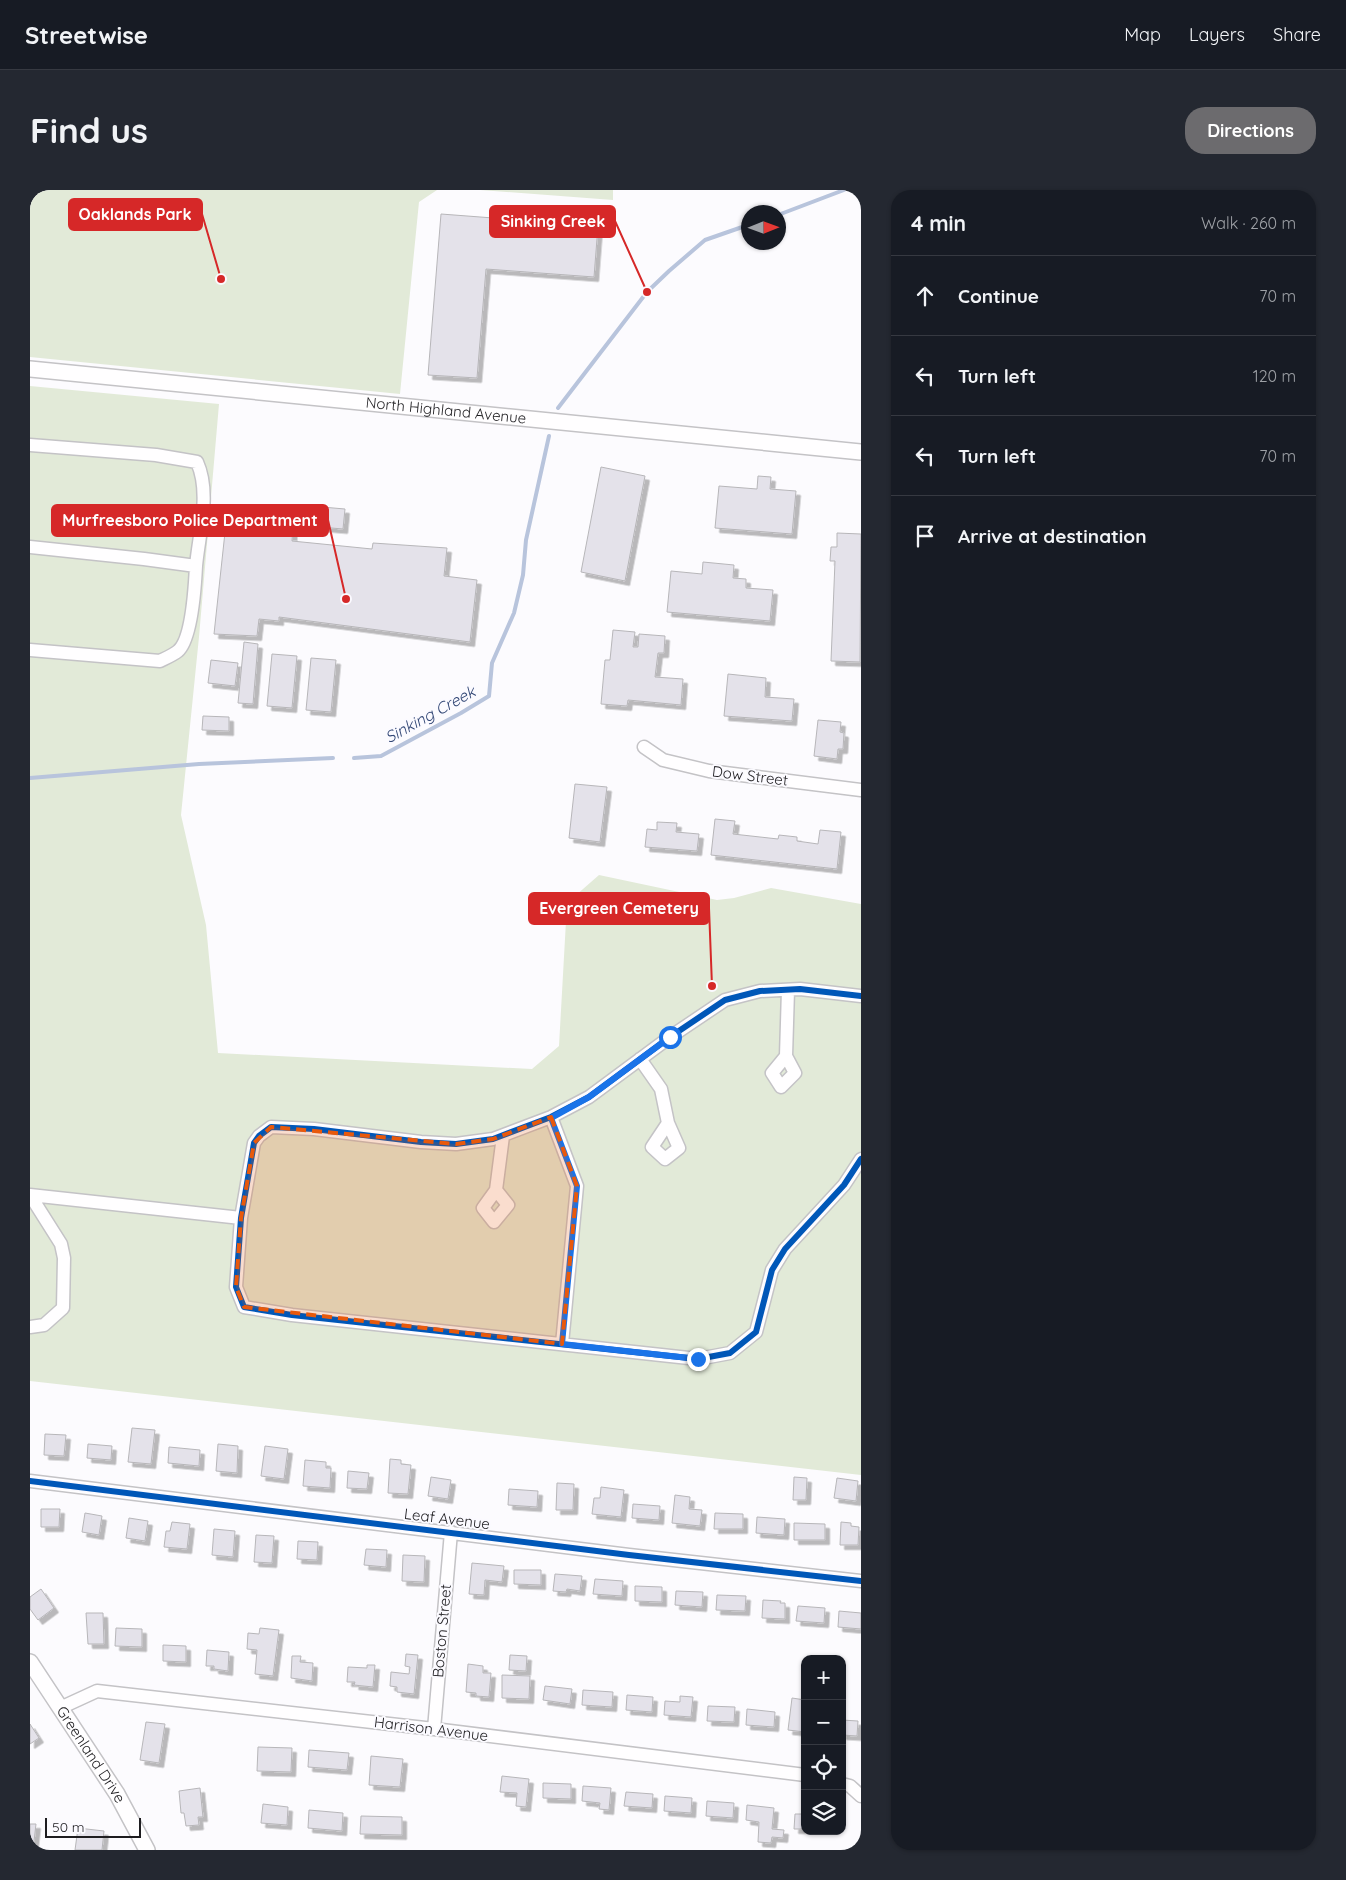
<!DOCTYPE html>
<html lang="en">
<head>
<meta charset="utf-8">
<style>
	:root { --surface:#171b24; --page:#242831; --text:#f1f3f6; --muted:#9ea1a6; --line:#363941; --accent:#6c6b6e }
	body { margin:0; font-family:Quicksand,sans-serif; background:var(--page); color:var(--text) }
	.controls { position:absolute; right:15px; bottom:15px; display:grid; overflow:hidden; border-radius:10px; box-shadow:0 1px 4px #0004 }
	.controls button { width:45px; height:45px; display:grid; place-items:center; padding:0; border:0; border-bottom:1px solid var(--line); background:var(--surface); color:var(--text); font:25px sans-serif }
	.compass { position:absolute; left:711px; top:15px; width:45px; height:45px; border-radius:50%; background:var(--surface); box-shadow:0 1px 4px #0004; rotate:89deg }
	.scale { position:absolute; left:15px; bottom:12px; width:96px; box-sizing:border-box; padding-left:5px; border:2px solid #1e1d20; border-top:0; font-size:14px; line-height:18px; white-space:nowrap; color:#1e1d20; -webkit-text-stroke:4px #fbfaff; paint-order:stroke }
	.stop { position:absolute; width:15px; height:15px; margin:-11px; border:4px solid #1a73e8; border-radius:50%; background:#fff }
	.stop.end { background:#1a73e8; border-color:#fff; box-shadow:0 1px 5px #0008 }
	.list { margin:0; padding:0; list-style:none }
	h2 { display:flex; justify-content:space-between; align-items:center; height:65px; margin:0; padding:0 20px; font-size:21px }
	h2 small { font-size:16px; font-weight:400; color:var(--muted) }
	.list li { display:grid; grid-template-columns:32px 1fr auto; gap:15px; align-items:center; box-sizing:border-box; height:80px; padding:0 20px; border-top:1px solid var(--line) }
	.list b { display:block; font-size:19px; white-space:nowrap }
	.list em { font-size:16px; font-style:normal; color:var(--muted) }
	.icon { flex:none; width:28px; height:28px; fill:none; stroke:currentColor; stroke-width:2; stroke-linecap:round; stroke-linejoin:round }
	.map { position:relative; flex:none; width:831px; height:1660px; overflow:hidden; border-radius:20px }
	header { display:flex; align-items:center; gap:30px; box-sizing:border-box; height:70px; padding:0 25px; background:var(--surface); border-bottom:1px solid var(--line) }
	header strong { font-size:24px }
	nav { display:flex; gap:28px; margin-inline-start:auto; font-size:18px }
	.intro { display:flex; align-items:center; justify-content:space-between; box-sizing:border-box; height:120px; padding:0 30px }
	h1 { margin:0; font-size:35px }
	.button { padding:12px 22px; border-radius:20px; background:var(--accent); color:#fff; font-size:18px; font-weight:700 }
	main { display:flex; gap:30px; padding:0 30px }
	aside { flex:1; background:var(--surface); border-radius:20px; box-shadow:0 1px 4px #0004 }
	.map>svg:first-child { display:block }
	.green { fill:#e2ead8 }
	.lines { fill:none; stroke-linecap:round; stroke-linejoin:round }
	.stream { stroke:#b8c4dc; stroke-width:4 }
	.building { fill:#e4e2ea; stroke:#b7b6b9; filter:url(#shadow) }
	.minor-casing { stroke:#c4c3c6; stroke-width:15 }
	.tertiary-casing { stroke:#c4c3c6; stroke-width:18 }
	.minor { stroke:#fffeff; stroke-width:12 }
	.tertiary { stroke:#fffeff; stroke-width:15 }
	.cycleway-casing { stroke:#fbfaff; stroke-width:9 }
	.cycleway { stroke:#0057b8; stroke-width:6 }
	.route { stroke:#1a73e8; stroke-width:6 }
	.marked { fill:#e8590c; fill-opacity:0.2; stroke:#e8590c; stroke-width:4; stroke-dasharray:10 6; stroke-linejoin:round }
	.labels { text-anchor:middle; stroke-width:4; stroke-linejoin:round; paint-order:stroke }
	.street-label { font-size:15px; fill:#1e1d20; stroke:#fbfaff }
	.water-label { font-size:16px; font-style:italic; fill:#324775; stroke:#fbfaff }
	.leader { fill:none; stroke:#d62828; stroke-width:2 }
	.callout-dot { fill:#d62828; stroke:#fbfaff; stroke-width:2 }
	.callout { fill:#d62828; stroke:#d62828; stroke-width:2 }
	.callout-label { font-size:16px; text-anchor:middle; font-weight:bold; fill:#fff }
</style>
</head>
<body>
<header>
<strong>Streetwise</strong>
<nav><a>Map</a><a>Layers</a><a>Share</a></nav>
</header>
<div class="intro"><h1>Find us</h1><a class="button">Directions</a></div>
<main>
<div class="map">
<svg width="831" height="1660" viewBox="0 0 831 1660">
	<defs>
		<filter id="shadow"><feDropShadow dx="4.5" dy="4.5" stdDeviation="0" flood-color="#0004"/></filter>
	</defs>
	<rect width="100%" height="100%" fill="#fcfbfe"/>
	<path class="green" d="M0,0h407l-18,12 -19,192 -370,-37z
		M450,0h133v10z
		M0,196l189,18 -20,233 -18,178 25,110 12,128 314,16 27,-23 8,-143 32,-28 118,25 17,-2 37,-10 90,16v571l-831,-94z"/>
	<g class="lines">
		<path class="stream" d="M748,25l66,-25
			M528,218l89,-116 22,-21 36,-31 43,-15
			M324,568l27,-2 80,-43 28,-17 3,-33 22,-50 9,-38 3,-35 23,-104
			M0,588l169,-14 134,-6"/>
	</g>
	<path class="building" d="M411,24l157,12 -4,51 -108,-8 -9,109 -49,-3z
		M571,277l44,9 -20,105 -44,-9z
		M728,286l13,1 -1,12 26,2 -4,43 -77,-6 4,-42 38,3z
		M269,315l46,4 -2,20 -46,-4z
		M232,331l31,4 -1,16 80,8 1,-6 74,5 -3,28 33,4 -7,62 -191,-25v4l-20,-2 -2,17 -43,-2 12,-111 34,4z
		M807,343l24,1 -1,128 -29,-1 4,-100h-5l1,-14h6z
		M673,372l31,3 -1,13 13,1v9l27,2 -3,31 -103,-9 4,-41 31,3z
		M583,440l22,2 -2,15h5l1,-13 26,2 -1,17h-6l-3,24 28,2 -2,26 -53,-5 -1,6 -26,-2 4,-44h5z
		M214,452l14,2 -5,60 -15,-1z
		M242,464l25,2 -5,52 -25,-2z
		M281,468l25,2 -5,52 -25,-2z
		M181,470l27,3 -3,23 -27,-3z
		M698,484l38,4 -1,19 29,2 -2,22 -68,-5z
		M173,526l26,1v14l-27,-1z
		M788,530l23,2 -1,10 4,1 -1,16h-5l-1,10 -23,-3z
		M545,594l32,3 -7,55 -31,-4z
		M685,629l20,2 -2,13 45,5 1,-4 18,2v4l21,3 2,-14 21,2 -4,37 -126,-14z
		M627,632l20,1 -1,9 23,2 -2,17 -52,-4 2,-18 10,1z
		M102,1238l23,2 -4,34 -23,-2z
		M15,1244l21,1 -2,21 -20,-1z
		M58,1254l24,2 -1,14 -24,-2z
		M188,1254l20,2 -1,27 -21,-2z
		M235,1256l23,3 -4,30 -23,-3z
		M139,1257l31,3 -1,16 -31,-3z
		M360,1269l11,1v4l10,1 -3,29 -20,-1z
		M275,1270l21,2v6h5l-1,20 -27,-2z
		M318,1281l21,2 -2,16 -20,-1z
		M401,1287l20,3 -3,19 -20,-3z
		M764,1287l13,1 -1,22h-13z
		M807,1288l21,3 -2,20 -22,-3z
		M527,1293l17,1 -1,26h-17z
		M571,1297l23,3 -3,27 -29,-3 2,-16h6z
		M479,1299l29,2 -1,16 -29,-2z
		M645,1305l15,2 -1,12 13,1 -2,16 -28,-3z
		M603,1314l27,2 -1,14 -27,-2z
		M11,1319h19l-1,18h-18z
		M55,1323l17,3 -3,19 -17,-3z
		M685,1323l28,1v15h-29z
		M727,1327l28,2 -1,16 -28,-2z
		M99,1328l19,3 -3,20 -19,-3z
		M142,1332l18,2 -3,25 -23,-2 2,-16h4z
		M811,1332l10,1v3l8,1 -1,18h-18z
		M764,1333l31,1v16h-31z
		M184,1339l21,2 -2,26 -21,-2z
		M226,1345l18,1 -2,27 -18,-1z
		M268,1351l20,1 -1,18 -20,-1z
		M336,1359l21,1 -1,17 -22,-2z
		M373,1365l22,1 -1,26 -22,-1z
		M442,1373l32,3 -2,16 -17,-2 -1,15 -15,-1z
		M484,1380h27v15l-27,-1z
		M525,1384l27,2 -2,15 -13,-2 -1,3 -13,-1z
		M565,1389l28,2 -1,15 -29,-2z
		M605,1396l27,1v15l-27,-1z
		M11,1399l13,19 -16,12 -8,-11v-12z
		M646,1401l27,1 -1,15 -27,-2z
		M687,1405l29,1 -1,15 -29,-1z
		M733,1410l18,1 -1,2h5v16l-23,-1z
		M768,1416l27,2 -1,15 -28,-2z
		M809,1421l22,2v16l-23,-2z
		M56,1423h17l1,31h-16z
		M86,1438l26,1v18l-27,-1z
		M230,1438l19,2 -6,46 -18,-2 2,-24 -10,-1 1,-16 11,1z
		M133,1455l23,1v16l-23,-1z
		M177,1460l22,2 -1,19 -14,-2v-3h-8z
		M376,1464l12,1 -4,39 -17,-2v-5l-7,-1 1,-14 18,2 1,-7 -5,-1z
		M480,1465l17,1 -1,15 -17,-1z
		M262,1466h9l-1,6 13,1 -1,18 -21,-3z
		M438,1474l15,2v7h8l-2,24 -13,-1v-3l-10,-1z
		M337,1475h8l-2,22 -19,-2 1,-3h-8l1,-15 19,1z
		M472,1485l28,1 -1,23 -27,-1z
		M515,1496l27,3 -2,15 -27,-4z
		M553,1500l30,2 -1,15 -30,-2z
		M597,1505l26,2 -1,15 -26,-2z
		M650,1506l13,1 -2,20 -27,-2 1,-14 15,1z
		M762,1508l13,2v32l-17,-2z
		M678,1516l27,1 -1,15 -27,-1z
		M717,1519l28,3 -1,15 -28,-2z
		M812,1530l16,1 -1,15 -15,-1z
		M116,1532l19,2 -6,39 -19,-3z
		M0,1534l9,14 -9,6z
		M228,1557l34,1 -1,24 -34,-1z
		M279,1560l40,3 -2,17 -39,-3z
		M341,1566l32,3 -3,28 -31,-2z
		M472,1586l27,3 -3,28 -10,-1 1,-13 -17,-1z
		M513,1593l28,1v15l-28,-1z
		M553,1596l28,2 -2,22 -10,-1 1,-6 -18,-2z
		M170,1598l3,29h-5l1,8 -13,1 -2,-13h-3l-2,-22z
		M596,1602l27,2 -1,14 -28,-2z
		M635,1606l27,2 -1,15 -27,-2z
		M677,1611l27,2 -1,15 -27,-2z
		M233,1614l25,3 -1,18 -26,-2z
		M717,1615l27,3 -2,21 12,1 -1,8 -11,-1 -1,6 -13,-1 1,-20 -13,-2z
		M279,1620l34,3 -1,18 -34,-3z
		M765,1624h10v15h-11z
		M331,1626l41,1v18l-42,-1z
		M0,1634h6l-3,26h-3z
		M48,1638l26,3 -2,19h-27z"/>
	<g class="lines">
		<g class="minor-casing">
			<path id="minor" d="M0,255l126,10 41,7c14,31 2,71 -1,104
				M0,357l114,12 52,7c-1,20 -4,73 -18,85 -5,4 -12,7 -18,10l-130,-11
				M614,557l19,13 46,11 152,19
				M831,806l-61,-7 -40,2 -35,9 -55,37 -81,60 -38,20 -58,22 -37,5 -35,-2 -107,-13 -43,-2 -12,9 -5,7 -13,75 -5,69 8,20 48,8 406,44 32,-6 26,-21 16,-62 13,-21 59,-64 17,-26
				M756,866l-14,17 9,14 14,-14 -9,-17 2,-66
				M610,869l21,30 7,34 11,25 -14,11 -13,-12 16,-24
				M521,927l26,69 -15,158
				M466,1000l-13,18 11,14 14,-17 -12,-15 7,-54
				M0,1005l211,23
				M0,1005l31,49 3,14 -1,50 -19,17 -14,2
				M0,1291l599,74 232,26
				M30,1518l37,-17 337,38 371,46
				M404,1539l17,-197
				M812,1594l8,2 11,10"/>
		</g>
		<g class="tertiary-casing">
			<g id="tertiary">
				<path id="s1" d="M0,179l831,83"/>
				<path id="s2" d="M0,1472l87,132 30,56"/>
			</g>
		</g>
		<use href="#minor" class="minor"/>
		<use href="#tertiary" class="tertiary"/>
		<g class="cycleway-casing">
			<path id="cycleway" d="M831,806l-61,-7 -40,2 -35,9 -55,37 -81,60 -38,20 -58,22 -37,5 -35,-2 -107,-13 -43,-2 -12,9 -5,7 -13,75 -5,69 8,20 48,8 406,44 32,-6 26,-21 16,-62 13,-21 59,-64 17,-26
				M0,1291l599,74 232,26"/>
		</g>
		<use href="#cycleway" class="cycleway"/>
	</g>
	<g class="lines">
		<path class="route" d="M640,847l-81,60 -38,21 26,68 -15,158 136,15"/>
	</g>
	<path class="marked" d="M521,927l26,69 -15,158 -318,-37 -8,-20 5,-69 13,-75 17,-16 185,17 37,-5z"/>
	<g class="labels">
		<g class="street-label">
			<text dy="5" stroke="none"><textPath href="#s1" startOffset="418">North Highland Avenue</textPath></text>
			<text transform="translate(720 586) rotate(7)" y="5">Dow Street</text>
			<text transform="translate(417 1329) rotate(7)" y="5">Leaf Avenue</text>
			<text transform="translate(412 1441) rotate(-85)" y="5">Boston Street</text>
			<text transform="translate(401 1539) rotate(7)" y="5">Harrison Avenue</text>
			<text dy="5" stroke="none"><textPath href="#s2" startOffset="111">Greenland Drive</textPath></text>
		</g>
		<g class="water-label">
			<text transform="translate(400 524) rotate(-29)" y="6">Sinking Creek</text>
		</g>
	</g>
	<path class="leader" d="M191 89L172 24M617 102L585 31M316 409L298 330M682 796L679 718"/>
	<g class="callout-dot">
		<circle cx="191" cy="89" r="5"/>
		<circle cx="617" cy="102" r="5"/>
		<circle cx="316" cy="409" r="5"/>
		<circle cx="682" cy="796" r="5"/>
	</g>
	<g class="callout">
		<rect x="39" y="9" width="133" height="31" rx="5"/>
		<rect x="460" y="16" width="125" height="31" rx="5"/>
		<rect x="22" y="315" width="276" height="31" rx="5"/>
		<rect x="499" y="703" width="180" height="31" rx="5"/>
	</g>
	<g class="callout-label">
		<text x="105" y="30">Oaklands Park</text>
		<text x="523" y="37">Sinking Creek</text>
		<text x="160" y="336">Murfreesboro Police Department</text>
		<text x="589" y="724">Evergreen Cemetery</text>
	</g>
</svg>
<div class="controls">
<button>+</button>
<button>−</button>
<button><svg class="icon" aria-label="locate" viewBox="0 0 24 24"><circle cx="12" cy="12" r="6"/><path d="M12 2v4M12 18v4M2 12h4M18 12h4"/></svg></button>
<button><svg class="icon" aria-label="layers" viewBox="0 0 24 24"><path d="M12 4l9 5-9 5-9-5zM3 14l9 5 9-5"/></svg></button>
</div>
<svg class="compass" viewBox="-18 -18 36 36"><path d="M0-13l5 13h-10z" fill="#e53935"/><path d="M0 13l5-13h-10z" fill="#9ea1a6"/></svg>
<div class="scale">50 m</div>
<div class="stop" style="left:640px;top:847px"></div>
<div class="stop end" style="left:668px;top:1169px"></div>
</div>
<aside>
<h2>4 min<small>Walk · 260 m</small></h2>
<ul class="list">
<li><svg class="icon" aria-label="ahead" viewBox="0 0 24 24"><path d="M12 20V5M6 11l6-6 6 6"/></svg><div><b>Continue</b></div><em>70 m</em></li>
<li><svg class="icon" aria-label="left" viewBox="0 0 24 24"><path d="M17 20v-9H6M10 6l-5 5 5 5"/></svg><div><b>Turn left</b></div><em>120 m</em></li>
<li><svg class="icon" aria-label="left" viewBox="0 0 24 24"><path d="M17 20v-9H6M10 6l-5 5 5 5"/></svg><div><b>Turn left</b></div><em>70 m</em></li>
<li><svg class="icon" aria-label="arrive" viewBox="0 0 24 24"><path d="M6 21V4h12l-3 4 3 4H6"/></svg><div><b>Arrive at destination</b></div></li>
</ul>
</aside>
</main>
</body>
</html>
